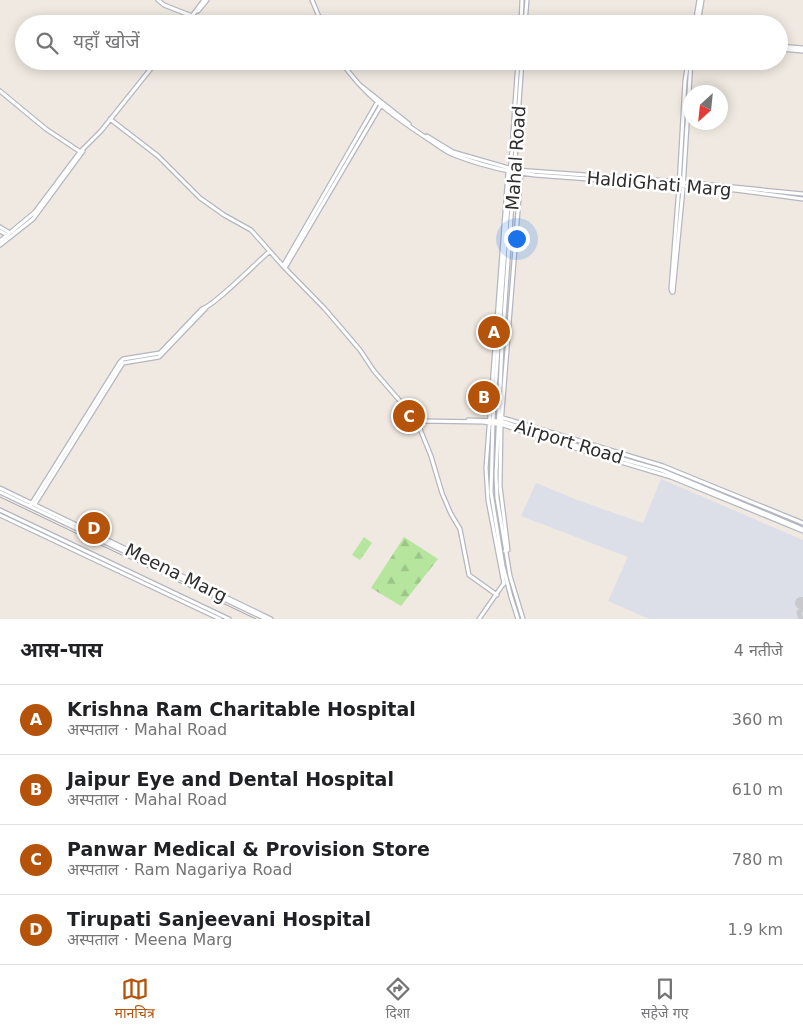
<!DOCTYPE html>
<html lang="hi">
<head>
<meta charset="utf-8">
<style>
	:root { --surface:#fff; --page:#f6f6f6; --text:#202124; --muted:#757577; --line:#e0e0e0; --accent:#b45309 }
	body { margin:0; font-family:"DejaVu Sans","Noto Sans Devanagari",sans-serif; background:var(--page); color:var(--text) }
	.compass { position:absolute; left:683px; top:85px; width:45px; height:45px; border-radius:50%; background:var(--surface); box-shadow:0 2px 12px #0003; rotate:207deg }
	.you { position:absolute; left:516px; top:238px; width:18px; height:18px; margin:-12px; border:4px solid #fff; border-radius:50%; background:#1a73e8; box-shadow:0 0 0 8px #1a73e833 }
	.badge { display:grid; place-items:center; width:32px; height:32px; border-radius:50%; background:var(--accent); color:#fff; font-size:16px; font-weight:700 }
	.pin { position:absolute; translate:-50% -50%; border:2px solid #fff; box-shadow:0 1px 5px #0006 }
	.list { margin:0; padding:0; list-style:none }
	h2 { display:flex; justify-content:space-between; align-items:center; height:65px; margin:0; padding:0 20px; font-size:21px }
	h2 small { font-size:16px; font-weight:400; color:var(--muted) }
	.list li { display:grid; grid-template-columns:32px 1fr auto; gap:15px; align-items:center; box-sizing:border-box; height:70px; padding:0 20px; border-top:1px solid var(--line) }
	.list b { display:block; font-size:19px; white-space:nowrap }
	.list p { margin:0; font-size:16px; white-space:nowrap; color:var(--muted) }
	.list em { font-size:16px; font-style:normal; color:var(--muted) }
	.icon { flex:none; width:28px; height:28px; fill:none; stroke:currentColor; stroke-width:2; stroke-linecap:round; stroke-linejoin:round }
	.map { position:relative; flex:none; width:803px; height:619px; overflow:hidden }
	.search { position:absolute; background:var(--surface); box-shadow:0 2px 12px #0003; left:15px; right:15px; top:15px; height:55px; display:flex; align-items:center; gap:12px; box-sizing:border-box; padding:0 18px; border-radius:28px; color:var(--muted); font-size:19px }
	.sheet { height:345px; background:var(--surface) }
	nav { display:flex; justify-content:space-around; align-items:center; box-sizing:border-box; height:70px; border-top:1px solid var(--line); background:var(--surface); font-size:14px; color:var(--muted) }
	nav a { display:grid; justify-items:center; gap:2px }
	nav .on { color:var(--accent) }
	.map>svg:first-child { display:block }
	.airport { fill:#dcdee8 }
	.grass { fill:url(#grass-tufts) }
	.forest { fill:url(#forest-firs) }
	.lines { fill:none; stroke-linecap:round; stroke-linejoin:round }
	.taxiway { stroke:#c9c8cc; stroke-width:5 }
	.runway { stroke:#c9c8cc; stroke-width:12 }
	.secondary-casing { stroke:#b4b7c1; stroke-width:5.5 }
	.secondary { stroke:#fff; stroke-width:3 }
	.rail { stroke:#a3a6b8; stroke-width:1 }
	.labels { text-anchor:middle; stroke-width:5; stroke-linejoin:round; paint-order:stroke }
	.street-label { font-size:18px; fill:#2e2e2e; stroke:#fff }
</style>
</head>
<body>
<div class="map">
<svg width="803" height="619" viewBox="0 0 803 619">
	<defs>
		<pattern id="grass-tufts" width="24" height="20" patternUnits="userSpaceOnUse" patternTransform="scale(1.25)"><rect width="24" height="20" fill="#b6e59e"/><path d="M3 7l-1-3M5 7V3M7 7l1-3M15 17l-1-3M17 17v-4M19 17l1-3" fill="none" stroke="#9dc588"/></pattern>
		<pattern id="forest-firs" width="22" height="20" patternUnits="userSpaceOnUse" patternTransform="scale(1.25)"><rect width="22" height="20" fill="#b6e59e"/><path d="M5 1l3.5 6h-7zM16 11l3.5 6h-7z" fill="#9dc588"/></pattern>
	</defs>
	<rect width="100%" height="100%" fill="#efe9e1"/>
	<path class="airport" d="M661,479l142,61v79h-154l-41,-18 20,-44 -107,-41 15,-33 41,17 66,23z"/>
	<path class="grass" d="M364,537l8,6 -12,17 -8,-5z"/>
	<path class="forest" d="M404,537l34,22 -37,47 -30,-18z"/>
	<g class="lines">
		<path class="taxiway" d="M801,619l-2,-7 4,-4"/>
		<path class="runway" d="M801,603h2"/>
		<g class="secondary-casing">
			<path id="secondary" d="M158,0l6,5 28,11
				M312,0l10,24
				M198,11l9,-11
				M186,24l18,-24
				M521,24l1,-24
				M525,24l2,-24
				M695,24l4,-24
				M698,24l4,-24
				M779,46l24,2
				M779,49l24,2
				M341,61c22,34 54,56 87,78 8,5 17,13 26,16 26,10 54,17 81,20l200,15 68,9
				M522,61l-20,285 -6,129 1,23 13,78 13,43
				M361,86l48,38
				M0,91l46,38 36,24
				M110,119l48,37 42,42 24,17 27,15 32,36 42,43 35,41 14,21 39,45 5,8 5,-3 60,1 20,3 94,30 74,22 132,54
				M427,136l26,16 63,18 167,12 120,12
				M0,227l10,6
				M0,231l7,4
				M0,241l35,-29 45,-60 21,-21 56,-70
				M0,245l33,-26 50,-68
				M283,266l95,-165
				M285,268l96,-163
				M672,292l-1,-3 8,-103 6,-105 3,-20
				M673,292l10,-103 8,-128
				M500,417l163,49 140,57
				M468,420l33,1 83,27 77,22 142,59
				M418,424l13,32 11,37 9,21 9,15 9,46 28,20
				M0,488l271,131
				M0,492l266,127
				M35,504l88,-141 36,-6 47,-49
				M30,506l90,-144 3,-3 37,-6 42,-44c12,-3 55,-47 67,-57
				M0,510l229,109
				M0,515l220,104
				M505,551l3,-1 -8,-64 1,-61 20,-252
				M504,584l-16,-84 -2,-32 22,-296
				M479,619l25,-36
				M518,619l-7,-22 -8,-31 -12,-74 2,-72 25,-359"/>
		</g>
		<use href="#secondary" class="secondary"/>
		<path class="rail" d="M0,497l256,122"/>
	</g>
	<g class="labels">
		<g class="street-label">
			<text transform="translate(516 158) rotate(-86)" y="6">Mahal Road</text>
			<text transform="translate(659 184) rotate(5)" y="6">HaldiGhati Marg</text>
			<text transform="translate(569 442) rotate(17)" y="6">Airport Road</text>
			<text transform="translate(176 573) rotate(26)" y="6">Meena Marg</text>
		</g>
	</g>
</svg>
<svg class="compass" viewBox="-18 -18 36 36"><path d="M0-13l5 13h-10z" fill="#e53935"/><path d="M0 13l5-13h-10z" fill="#757577"/></svg>
<div class="you"></div>
<div class="pin badge" style="left:494px;top:332px">A</div>
<div class="pin badge" style="left:484px;top:397px">B</div>
<div class="pin badge" style="left:409px;top:416px">C</div>
<div class="pin badge" style="left:94px;top:528px">D</div>
<div class="search"><svg class="icon" aria-label="search" viewBox="0 0 24 24"><circle cx="10" cy="10" r="6"/><path d="M15 15l6 6"/></svg>यहाँ खोजें</div>
</div>
<section class="sheet">
<h2>आस-पास<small>4 नतीजे</small></h2>
<ul class="list">
<li><span class="badge">A</span><div><b>Krishna Ram Charitable Hospital</b><p>अस्पताल · Mahal Road</p></div><em>360 m</em></li>
<li><span class="badge">B</span><div><b>Jaipur Eye and Dental Hospital</b><p>अस्पताल · Mahal Road</p></div><em>610 m</em></li>
<li><span class="badge">C</span><div><b>Panwar Medical &amp; Provision Store</b><p>अस्पताल · Ram Nagariya Road</p></div><em>780 m</em></li>
<li><span class="badge">D</span><div><b>Tirupati Sanjeevani Hospital</b><p>अस्पताल · Meena Marg</p></div><em>1.9 km</em></li>
</ul>
</section>
<nav>
<a class="on"><svg class="icon" aria-label="map" viewBox="0 0 24 24"><path d="M3 6l6-2 6 2 6-2v14l-6 2-6-2-6 2zM9 4v14M15 6v14"/></svg>मानचित्र</a>
<a><svg class="icon" aria-label="directions" viewBox="0 0 24 24"><path d="M12 3l9 9-9 9-9-9zM9 14v-3h6M13 9l2 2-2 2"/></svg>दिशा</a>
<a><svg class="icon" aria-label="saved" viewBox="0 0 24 24"><path d="M7 4h10v16l-5-4-5 4z"/></svg>सहेजे गए</a>
</nav>
</body>
</html>
